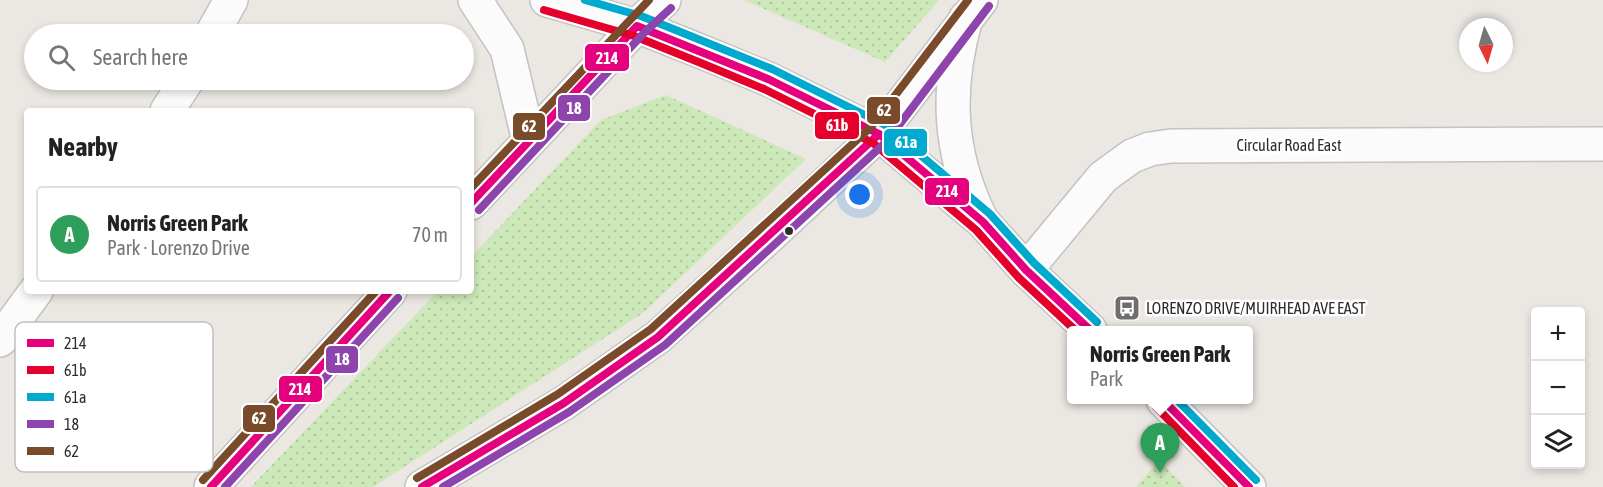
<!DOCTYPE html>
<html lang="en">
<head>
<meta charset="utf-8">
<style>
	:root { --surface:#fff; --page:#f2f2f2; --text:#222; --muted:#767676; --line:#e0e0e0; --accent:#db2777 }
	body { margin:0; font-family:"Asap Condensed",sans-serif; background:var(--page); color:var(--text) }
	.controls { position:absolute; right:18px; bottom:18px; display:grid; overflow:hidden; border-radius:6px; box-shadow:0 3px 9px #0003 }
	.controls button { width:54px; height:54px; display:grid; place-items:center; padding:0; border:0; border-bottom:2px solid var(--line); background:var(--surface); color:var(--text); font:30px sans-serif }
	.compass { position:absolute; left:1459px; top:18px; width:54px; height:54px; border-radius:50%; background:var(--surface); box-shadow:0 3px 9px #0003; rotate:175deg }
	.you { position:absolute; left:860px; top:195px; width:21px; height:21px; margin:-15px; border:4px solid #fff; border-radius:50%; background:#1a73e8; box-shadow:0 0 0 9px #1a73e833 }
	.badge { display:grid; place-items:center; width:39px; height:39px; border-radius:50%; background:var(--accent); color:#fff; font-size:20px; font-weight:700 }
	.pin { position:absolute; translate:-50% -50px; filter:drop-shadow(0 2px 3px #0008) }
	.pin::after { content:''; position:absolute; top:32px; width:21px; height:18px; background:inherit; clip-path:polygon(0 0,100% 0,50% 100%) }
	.popup { position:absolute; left:1067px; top:326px; width:186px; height:78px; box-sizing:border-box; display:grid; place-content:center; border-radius:6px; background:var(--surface); filter:drop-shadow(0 2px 4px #0005); font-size:20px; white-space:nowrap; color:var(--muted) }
	.popup b { font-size:22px; color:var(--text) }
	.popup::after { content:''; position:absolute; left:50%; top:100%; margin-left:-12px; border:12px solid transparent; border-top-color:var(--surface) }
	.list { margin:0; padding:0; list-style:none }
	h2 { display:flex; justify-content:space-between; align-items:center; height:78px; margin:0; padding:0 24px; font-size:26px }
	h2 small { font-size:20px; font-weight:400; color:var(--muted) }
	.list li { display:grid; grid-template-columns:39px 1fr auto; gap:18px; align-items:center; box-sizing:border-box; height:96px; margin:0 12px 12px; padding:0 12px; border:2px solid var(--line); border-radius:6px }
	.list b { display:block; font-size:22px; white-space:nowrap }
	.list p { margin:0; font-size:20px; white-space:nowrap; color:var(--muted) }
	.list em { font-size:20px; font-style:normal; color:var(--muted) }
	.icon { flex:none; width:33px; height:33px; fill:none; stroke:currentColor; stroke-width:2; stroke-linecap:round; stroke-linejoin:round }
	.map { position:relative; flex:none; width:1603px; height:487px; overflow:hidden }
	.search { position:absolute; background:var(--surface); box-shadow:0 3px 9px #0003; left:24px; top:24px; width:450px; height:66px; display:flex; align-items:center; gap:15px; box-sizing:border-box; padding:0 21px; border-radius:33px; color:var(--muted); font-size:22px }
	.panel { position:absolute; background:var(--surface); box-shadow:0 3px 9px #0003; left:24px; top:108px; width:450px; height:186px; border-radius:6px }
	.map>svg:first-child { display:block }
	.grass { fill:url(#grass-dots) }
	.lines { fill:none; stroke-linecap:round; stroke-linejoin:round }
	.street-casing { stroke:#c4c3c3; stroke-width:36 }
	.secondary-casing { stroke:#c4c3c3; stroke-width:36 }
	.street { stroke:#fcfbfb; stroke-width:33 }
	.secondary { stroke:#fcfbfb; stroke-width:33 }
	.bus-1-casing { stroke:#fff; stroke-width:12 }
	.bus-2-casing { stroke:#fff; stroke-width:12 }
	.bus-3-casing { stroke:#fff; stroke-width:12 }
	.bus-4-casing { stroke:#fff; stroke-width:12 }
	.bus-5-casing { stroke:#fff; stroke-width:12 }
	.bus-1 { stroke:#e5007d; stroke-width:8 }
	.bus-2 { stroke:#e4002b; stroke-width:8 }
	.bus-3 { stroke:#00a9ce; stroke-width:8 }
	.bus-4 { stroke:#8e44ad; stroke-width:8 }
	.bus-5 { stroke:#7a4b2a; stroke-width:8 }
	.bus-dot { fill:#2d2d2d; stroke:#fff; stroke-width:2 }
	.labels { text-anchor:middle; stroke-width:5; stroke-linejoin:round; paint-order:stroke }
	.street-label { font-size:16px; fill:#2d2d2d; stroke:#fff }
	.poi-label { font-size:16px; fill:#2d2d2d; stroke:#fff; text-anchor:start }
	.key { fill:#fff; stroke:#c0c0c0; stroke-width:1.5 }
	.key-label { font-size:16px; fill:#2d2d2d }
	.line-badge { stroke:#fff; stroke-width:2 }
	.badge-label { font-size:16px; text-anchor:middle; font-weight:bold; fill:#fff }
</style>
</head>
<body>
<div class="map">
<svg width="1603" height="487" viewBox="0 0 1603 487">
	<defs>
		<pattern id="grass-dots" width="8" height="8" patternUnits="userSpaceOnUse" patternTransform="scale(1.5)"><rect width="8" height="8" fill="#cde8b9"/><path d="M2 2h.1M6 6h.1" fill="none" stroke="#b0c79f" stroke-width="1.8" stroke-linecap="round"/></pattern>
	</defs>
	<rect width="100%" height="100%" fill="#ebe7e2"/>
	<path class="grass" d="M744,0h195l-54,62z
		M666,95l140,64 -163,154 -270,174h-122l187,-196h33v-34l130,-137z
		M1159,460l26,27h-49z"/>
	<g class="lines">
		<g class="street-casing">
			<path id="street" d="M966,18c-20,70 -18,133 14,199
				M212,34l19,-34
				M167,111l20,-31
				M879,134l104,88 43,48 64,60
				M1026,270l77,-93 29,-21 18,-7 21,-3 432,-2
				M0,340l36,-49
				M1163,400l86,87"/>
		</g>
		<g class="secondary-casing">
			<path id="secondary" d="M475,0l32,49 22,92
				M547,0l90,26 68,27 63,26 111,55
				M471,203l166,-177 27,-26
				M211,487l179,-196
				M422,487l142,-84 94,-66 115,-104 106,-99 102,-134"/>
		</g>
		<use href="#street" class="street"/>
		<use href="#secondary" class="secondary"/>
		<g class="bus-1-casing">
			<path id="bus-1" d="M471,203l166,-177 131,53 111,55 104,88 43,48 64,60
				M1163,400l86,87
				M211,487l179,-196
				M422,487l142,-84 94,-66 221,-203"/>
		</g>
		<g class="bus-2-casing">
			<path id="bus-2" d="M544,10l90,26 67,27 63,26 109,54 103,87 43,48 56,52
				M1156,407l78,80"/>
		</g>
		<g class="bus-3-casing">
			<path id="bus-3" d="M585,0l56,16 131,53 113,56 105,89 44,49 63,59
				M1177,400l79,80"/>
		</g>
		<g class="bus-4-casing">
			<path id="bus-4" d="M479,210l165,-177 27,-25
				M225,487l173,-189
				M443,487l126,-75 96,-67 222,-204 102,-135"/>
		</g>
		<g class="bus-5-casing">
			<path id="bus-5" d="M471,188l178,-188
				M417,478l141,-84 93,-65 220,-202 97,-127
				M203,480l173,-189"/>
		</g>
		<use href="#bus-1" class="bus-1"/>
		<use href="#bus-2" class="bus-2"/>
		<use href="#bus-3" class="bus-3"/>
		<use href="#bus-4" class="bus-4"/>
		<use href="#bus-5" class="bus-5"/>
	</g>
	<defs>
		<g id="bus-square" transform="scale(1.35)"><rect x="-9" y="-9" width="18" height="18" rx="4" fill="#706e6c" stroke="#fff"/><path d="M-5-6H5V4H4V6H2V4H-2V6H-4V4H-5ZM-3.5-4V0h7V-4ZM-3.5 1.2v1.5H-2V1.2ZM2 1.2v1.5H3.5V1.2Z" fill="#fff"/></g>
	</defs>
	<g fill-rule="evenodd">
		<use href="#bus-square" x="1127" y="308"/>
	</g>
	<circle class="bus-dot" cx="789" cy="231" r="5"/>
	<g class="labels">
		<g class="street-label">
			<text x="1289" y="151">Circular Road East</text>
		</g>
		<g class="poi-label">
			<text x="1146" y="314">LORENZO DRIVE/MUIRHEAD AVE EAST</text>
		</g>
	</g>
	<rect x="15" y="322" width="198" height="150" rx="9" class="key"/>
	<rect x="27" y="339" width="27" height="8" fill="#e5007d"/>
	<rect x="27" y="366" width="27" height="8" fill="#e4002b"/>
	<rect x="27" y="393" width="27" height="8" fill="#00a9ce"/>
	<rect x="27" y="420" width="27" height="8" fill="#8e44ad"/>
	<rect x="27" y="447" width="27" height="8" fill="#7a4b2a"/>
	<g class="key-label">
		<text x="64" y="349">214</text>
		<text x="64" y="376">61b</text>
		<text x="64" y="403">61a</text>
		<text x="64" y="430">18</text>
		<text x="64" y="457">62</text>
	</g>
	<g class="line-badge">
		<rect x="584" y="43" width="46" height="29" rx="6" fill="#e5007d"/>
		<rect x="557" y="94" width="34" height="28" rx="6" fill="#8e44ad"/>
		<rect x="866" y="96" width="35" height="29" rx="6" fill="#7a4b2a"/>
		<rect x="814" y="111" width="46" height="29" rx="6" fill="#e4002b"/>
		<rect x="512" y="112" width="34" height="29" rx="6" fill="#7a4b2a"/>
		<rect x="883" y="128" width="45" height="29" rx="6" fill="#00a9ce"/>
		<rect x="924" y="177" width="46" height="29" rx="6" fill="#e5007d"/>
		<rect x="325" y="345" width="34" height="29" rx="6" fill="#8e44ad"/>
		<rect x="278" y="375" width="45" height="28" rx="6" fill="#e5007d"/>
		<rect x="242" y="404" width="34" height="29" rx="6" fill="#7a4b2a"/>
	</g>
	<g class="badge-label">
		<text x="607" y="64">214</text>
		<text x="574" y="114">18</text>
		<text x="884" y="116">62</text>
		<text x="837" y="131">61b</text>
		<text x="529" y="132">62</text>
		<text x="906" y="148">61a</text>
		<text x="947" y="197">214</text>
		<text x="342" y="365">18</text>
		<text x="300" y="395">214</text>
		<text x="259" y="424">62</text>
	</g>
</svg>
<div class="controls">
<button>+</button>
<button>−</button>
<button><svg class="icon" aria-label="layers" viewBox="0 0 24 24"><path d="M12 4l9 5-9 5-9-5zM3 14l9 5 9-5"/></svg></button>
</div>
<svg class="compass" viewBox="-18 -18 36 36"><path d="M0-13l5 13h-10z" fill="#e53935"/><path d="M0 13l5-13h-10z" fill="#767676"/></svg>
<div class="you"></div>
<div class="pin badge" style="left:1160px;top:473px;background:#2e9e5b">A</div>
<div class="popup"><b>Norris Green Park</b>Park</div>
<div class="search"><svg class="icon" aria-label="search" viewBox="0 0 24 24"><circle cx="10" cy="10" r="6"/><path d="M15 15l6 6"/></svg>Search here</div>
<section class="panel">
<h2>Nearby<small></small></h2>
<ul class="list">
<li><span class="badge" style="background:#2e9e5b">A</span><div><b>Norris Green Park</b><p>Park · Lorenzo Drive</p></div><em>70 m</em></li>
</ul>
</section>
</div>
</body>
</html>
